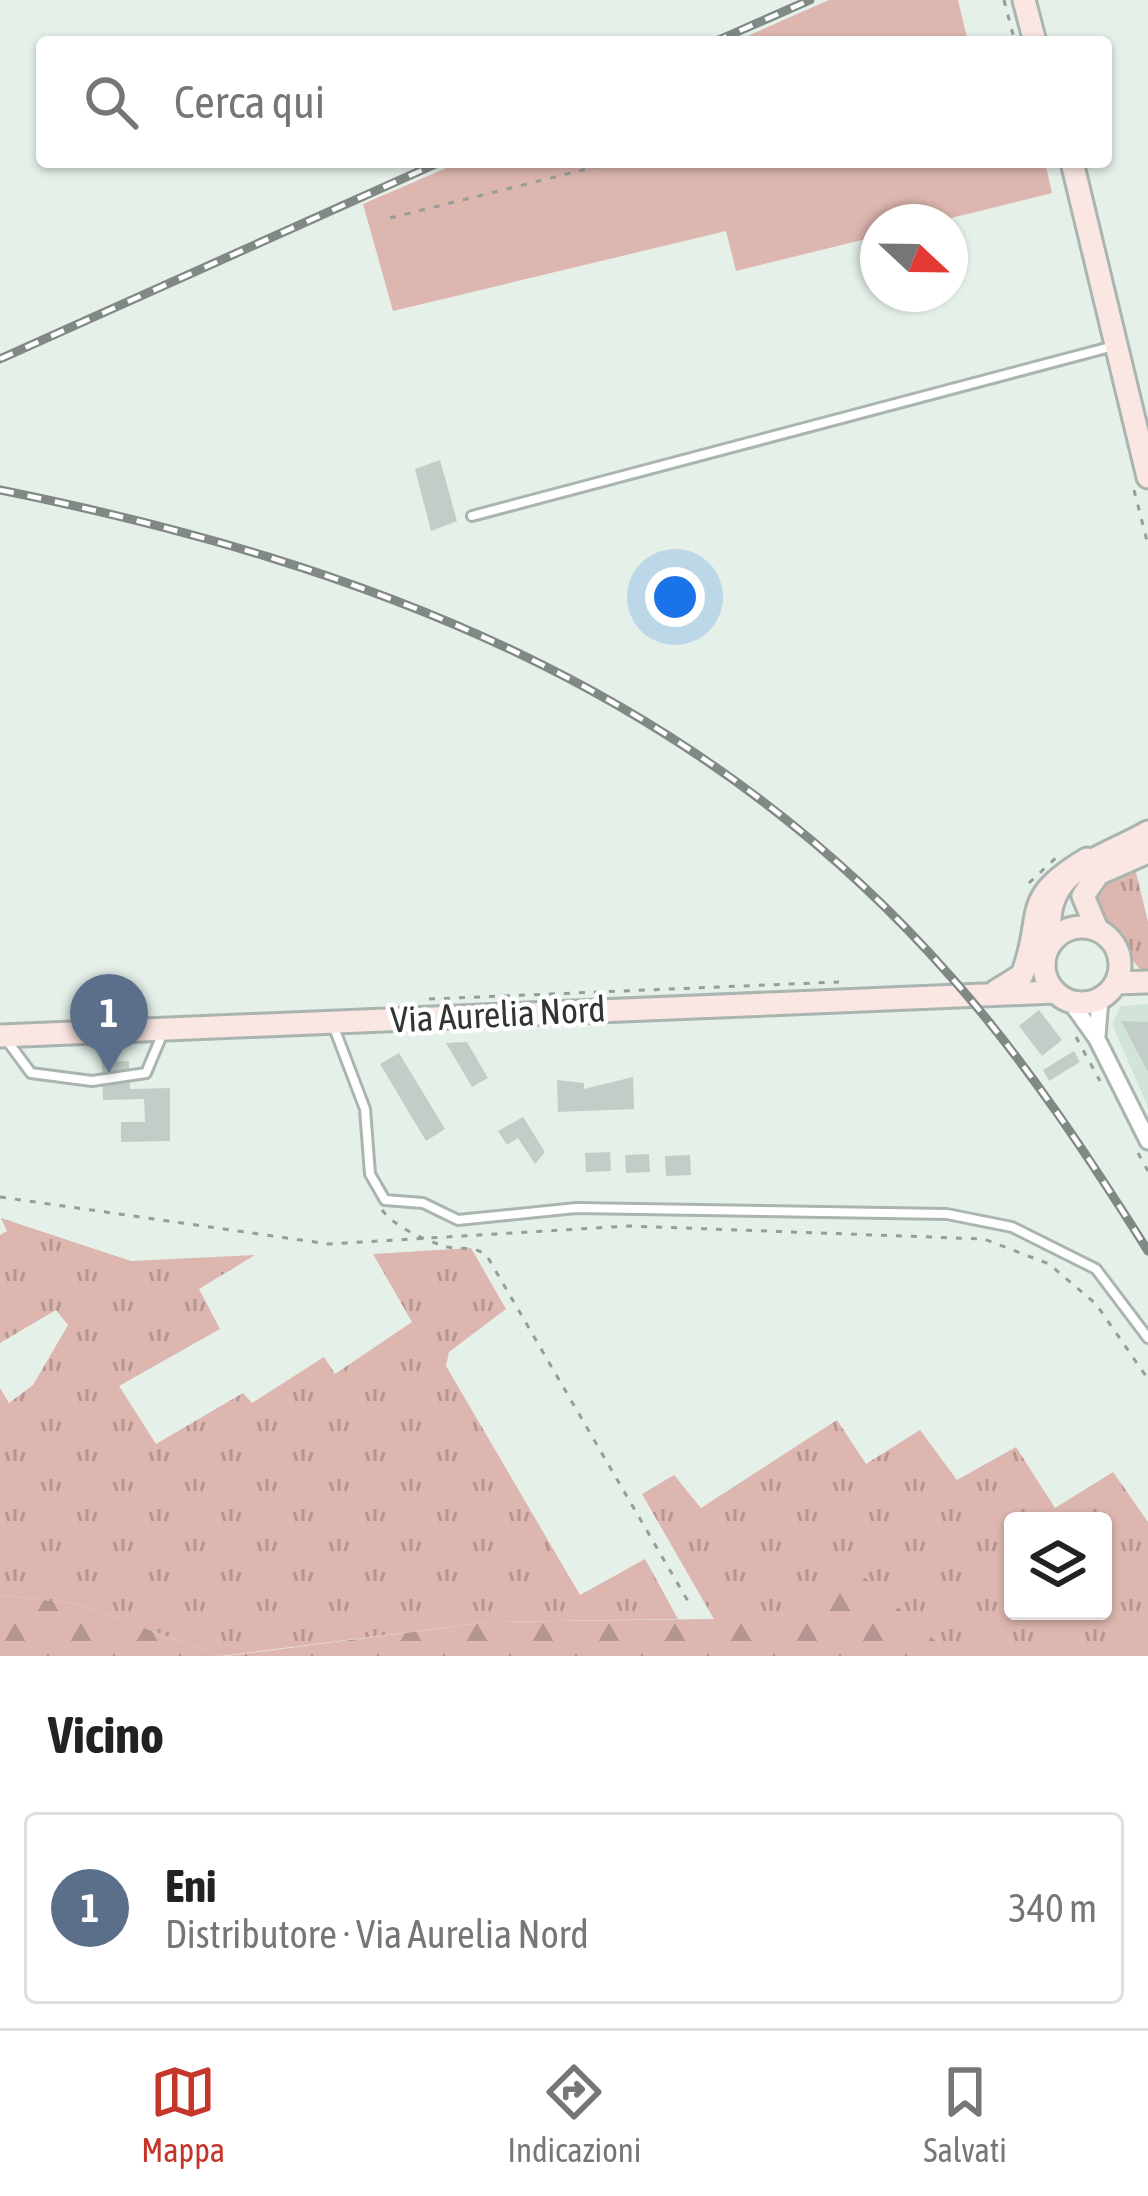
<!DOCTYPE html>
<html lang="it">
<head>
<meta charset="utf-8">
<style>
	:root { --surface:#fff; --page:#f6f6f6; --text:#222; --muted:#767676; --line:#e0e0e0; --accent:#c33629 }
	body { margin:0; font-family:"Asap Condensed",sans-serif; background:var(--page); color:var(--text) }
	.controls { position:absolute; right:36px; bottom:36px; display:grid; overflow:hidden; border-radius:12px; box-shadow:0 3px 9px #0004 }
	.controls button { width:108px; height:108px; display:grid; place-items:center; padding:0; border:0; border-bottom:3px solid var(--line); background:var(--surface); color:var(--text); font:60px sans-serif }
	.compass { position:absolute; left:860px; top:204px; width:108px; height:108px; border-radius:50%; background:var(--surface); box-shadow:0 3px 9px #0004; rotate:112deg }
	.you { position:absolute; left:675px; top:597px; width:42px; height:42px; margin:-30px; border:9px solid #fff; border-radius:50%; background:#1a73e8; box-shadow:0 0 0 18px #1a73e833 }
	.badge { display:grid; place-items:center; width:78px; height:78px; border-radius:50%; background:var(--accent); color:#fff; font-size:39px; font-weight:700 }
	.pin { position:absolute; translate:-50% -99px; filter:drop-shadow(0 3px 6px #0008) }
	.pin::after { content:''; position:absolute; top:63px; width:42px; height:36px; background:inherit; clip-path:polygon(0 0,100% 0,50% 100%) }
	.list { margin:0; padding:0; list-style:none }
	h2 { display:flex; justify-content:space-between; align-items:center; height:156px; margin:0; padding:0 48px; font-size:51px }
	h2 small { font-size:39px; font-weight:400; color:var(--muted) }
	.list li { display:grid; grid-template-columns:78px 1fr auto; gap:36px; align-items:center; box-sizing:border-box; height:192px; margin:0 24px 24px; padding:0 24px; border:3px solid var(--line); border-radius:12px }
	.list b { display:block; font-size:45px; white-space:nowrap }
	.list p { margin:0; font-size:39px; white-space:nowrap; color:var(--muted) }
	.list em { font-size:39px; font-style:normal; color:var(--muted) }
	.icon { flex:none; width:66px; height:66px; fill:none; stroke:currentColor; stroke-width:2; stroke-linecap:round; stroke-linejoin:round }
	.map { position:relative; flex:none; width:1148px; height:1656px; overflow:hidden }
	.search { position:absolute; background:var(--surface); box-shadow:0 3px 9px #0004; left:36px; right:36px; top:36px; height:132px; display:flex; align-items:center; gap:30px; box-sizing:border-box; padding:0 42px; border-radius:12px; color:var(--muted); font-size:45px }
	.sheet { height:372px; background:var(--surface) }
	nav { display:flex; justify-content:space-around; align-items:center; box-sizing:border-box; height:168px; border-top:3px solid var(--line); background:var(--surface); font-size:33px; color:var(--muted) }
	nav a { display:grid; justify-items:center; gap:6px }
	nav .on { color:var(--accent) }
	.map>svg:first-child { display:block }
	.built { fill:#d2e4da }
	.grass { fill:url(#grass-tufts); fill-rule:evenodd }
	.forest { fill:url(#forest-firs) }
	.garden { fill:#ddb6af }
	.building { fill:#c3cdc7 }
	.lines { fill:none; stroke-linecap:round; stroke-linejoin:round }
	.lane-casing { stroke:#aab5af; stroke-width:14 }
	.street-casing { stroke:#aab5af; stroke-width:21 }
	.secondary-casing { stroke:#aab5af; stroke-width:27 }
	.path { stroke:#969e99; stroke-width:3; stroke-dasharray:6 9; stroke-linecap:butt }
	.lane { stroke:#fff; stroke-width:8 }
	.street { stroke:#fff; stroke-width:15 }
	.secondary { stroke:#fae6e2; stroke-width:21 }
	.rail-casing { stroke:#818984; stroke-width:9 }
	.rail { stroke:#fff; stroke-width:4.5; stroke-dasharray:14; stroke-linecap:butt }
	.labels { text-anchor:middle; stroke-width:9; stroke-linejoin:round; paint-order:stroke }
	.street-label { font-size:36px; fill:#303532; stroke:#fff }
</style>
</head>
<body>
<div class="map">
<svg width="1148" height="1656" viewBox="0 0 1148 1656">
	<defs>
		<pattern id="grass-tufts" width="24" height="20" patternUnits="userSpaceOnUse" patternTransform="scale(3)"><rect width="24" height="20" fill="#ddb6af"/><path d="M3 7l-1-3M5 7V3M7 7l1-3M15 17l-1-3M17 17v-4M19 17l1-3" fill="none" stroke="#b4958f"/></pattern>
		<pattern id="forest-firs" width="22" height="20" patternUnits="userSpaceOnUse" patternTransform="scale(3)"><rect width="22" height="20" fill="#ddb6af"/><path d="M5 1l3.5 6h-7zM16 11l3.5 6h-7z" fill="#b4958f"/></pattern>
	</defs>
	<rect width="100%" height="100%" fill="#e5f0e9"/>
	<path class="built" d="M1148,1004v103l-36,-83 9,-18z"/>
	<path class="grass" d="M1135,868l13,54v52c-16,-9 -15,-16 -23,-31 -13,-23 -37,-29 -30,-59z
		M1,1218l130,43 124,-6 -56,34 21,40 -101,57 37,58 87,-51 9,10 72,-46 11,17 77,-52 -39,-68 98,-6 35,61 -57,43 -3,14 134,229 65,-36 33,60 -189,3 -268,34 -143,-52 -78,-9v-207l9,15 24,-18 35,-60 -12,-15 -56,33v-108l7,-4z
		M837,1420l29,44 54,-34 37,50 59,-33 39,61 58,-36 35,50v134h-196l-31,-24 -98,-45 -49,31 -59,3 -73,-127 32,-19 27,33zM1013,1521h90v90h-90z"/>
	<path class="forest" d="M863,1576l89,80h-726l263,-34 285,-4 49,-31z
		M0,1595l78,9 143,52h-221z"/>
	<path class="garden" d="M829,0h129l10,42h-234z
		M460,162h585l7,31 -117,29h-57v14l-142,35 -10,-40 -333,80 -30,-107z"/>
	<path class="building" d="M440,460l17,61 -26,10 -16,-62z
		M1039,1010l23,30 -20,16 -23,-30z
		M1121,1021l27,1v50z
		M467,1042l21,36 -16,9 -26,-44z
		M1074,1051l6,11 -31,19 -6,-11z
		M399,1053l46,76 -19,12 -46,-77z
		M129,1061l1,28 40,-1v53l-49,1v-20h24l-1,-23 -41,1 -1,-38z
		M633,1077l1,32 -76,3 -1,-32 27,3v6z
		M523,1117l22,35 -10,12 -17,-26 -11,7 -9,-14z
		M610,1152l1,19 -25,1 -1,-19z
		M649,1154l1,18 -24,1 -1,-18z
		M690,1155l1,20 -25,1 -1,-20z"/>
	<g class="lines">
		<g class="lane-casing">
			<path id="lane" d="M472,516l642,-170
				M333,1025l32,84 5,65 15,26 38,3 35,17 118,-12 371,6 65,13 84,42 52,69
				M5,1038l26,35 61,8 54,-8 16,-38"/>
		</g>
		<g class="street-casing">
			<path id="street" d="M1070,1001l27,38 51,102
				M1097,1036l3,-37"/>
		</g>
		<g class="secondary-casing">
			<path id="secondary" d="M1024,0l11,42
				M1072,162l76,315
				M1044 965a38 38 0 1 1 76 0a38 38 0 1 1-76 0Z
				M1097,929l-14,-33 15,-22 50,-22
				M1052,942c-15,-72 50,-83 96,-110
				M1116,983l32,-1
				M996,991l26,-16c24,-63 -4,-75 65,-116
				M0,1036l1055,-44"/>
		</g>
		<path class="path" d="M1004,0l11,42
			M390,218l225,-56
			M1134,490l14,55
			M1029,883l32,-30
			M429,999l410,-17
			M1076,1037l24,44
			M1138,1153l10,18
			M0,1197l329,47 300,-18 355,13 65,25 47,40 52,75
			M382,1210c12,16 40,29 59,35 16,7 31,-2 46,11l202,347"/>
		<use href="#lane" class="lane"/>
		<use href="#street" class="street"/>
		<use href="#secondary" class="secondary"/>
		<g class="rail-casing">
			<path id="rail" d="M714,42l96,-42
				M0,359l440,-197
				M0,490c367,74 699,199 952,488 75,85 136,178 196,273"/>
		</g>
		<use href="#rail" class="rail"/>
	</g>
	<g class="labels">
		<g class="street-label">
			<text transform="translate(498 1014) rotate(-3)" y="13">Via Aurelia Nord</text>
		</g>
	</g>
</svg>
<div class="controls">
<button><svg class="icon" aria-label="layers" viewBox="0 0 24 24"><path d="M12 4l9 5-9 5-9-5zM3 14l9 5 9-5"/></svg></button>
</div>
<svg class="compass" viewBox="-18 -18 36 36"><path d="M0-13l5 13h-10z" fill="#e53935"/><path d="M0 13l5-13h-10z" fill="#767676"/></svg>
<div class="you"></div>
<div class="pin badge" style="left:109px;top:1073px;background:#5c6f8a">1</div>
<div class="search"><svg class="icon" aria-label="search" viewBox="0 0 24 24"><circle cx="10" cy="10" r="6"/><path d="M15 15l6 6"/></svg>Cerca qui</div>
</div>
<section class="sheet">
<h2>Vicino<small></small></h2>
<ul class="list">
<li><span class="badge" style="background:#5c6f8a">1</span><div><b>Eni</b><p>Distributore · Via Aurelia Nord</p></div><em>340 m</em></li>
</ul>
</section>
<nav>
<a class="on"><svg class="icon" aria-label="map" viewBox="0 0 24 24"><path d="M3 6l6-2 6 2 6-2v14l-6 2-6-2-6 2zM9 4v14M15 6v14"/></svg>Mappa</a>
<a><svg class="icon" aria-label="directions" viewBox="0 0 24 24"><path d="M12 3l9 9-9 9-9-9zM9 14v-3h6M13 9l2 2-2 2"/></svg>Indicazioni</a>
<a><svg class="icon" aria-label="saved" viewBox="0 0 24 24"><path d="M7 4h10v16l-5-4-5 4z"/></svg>Salvati</a>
</nav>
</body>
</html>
